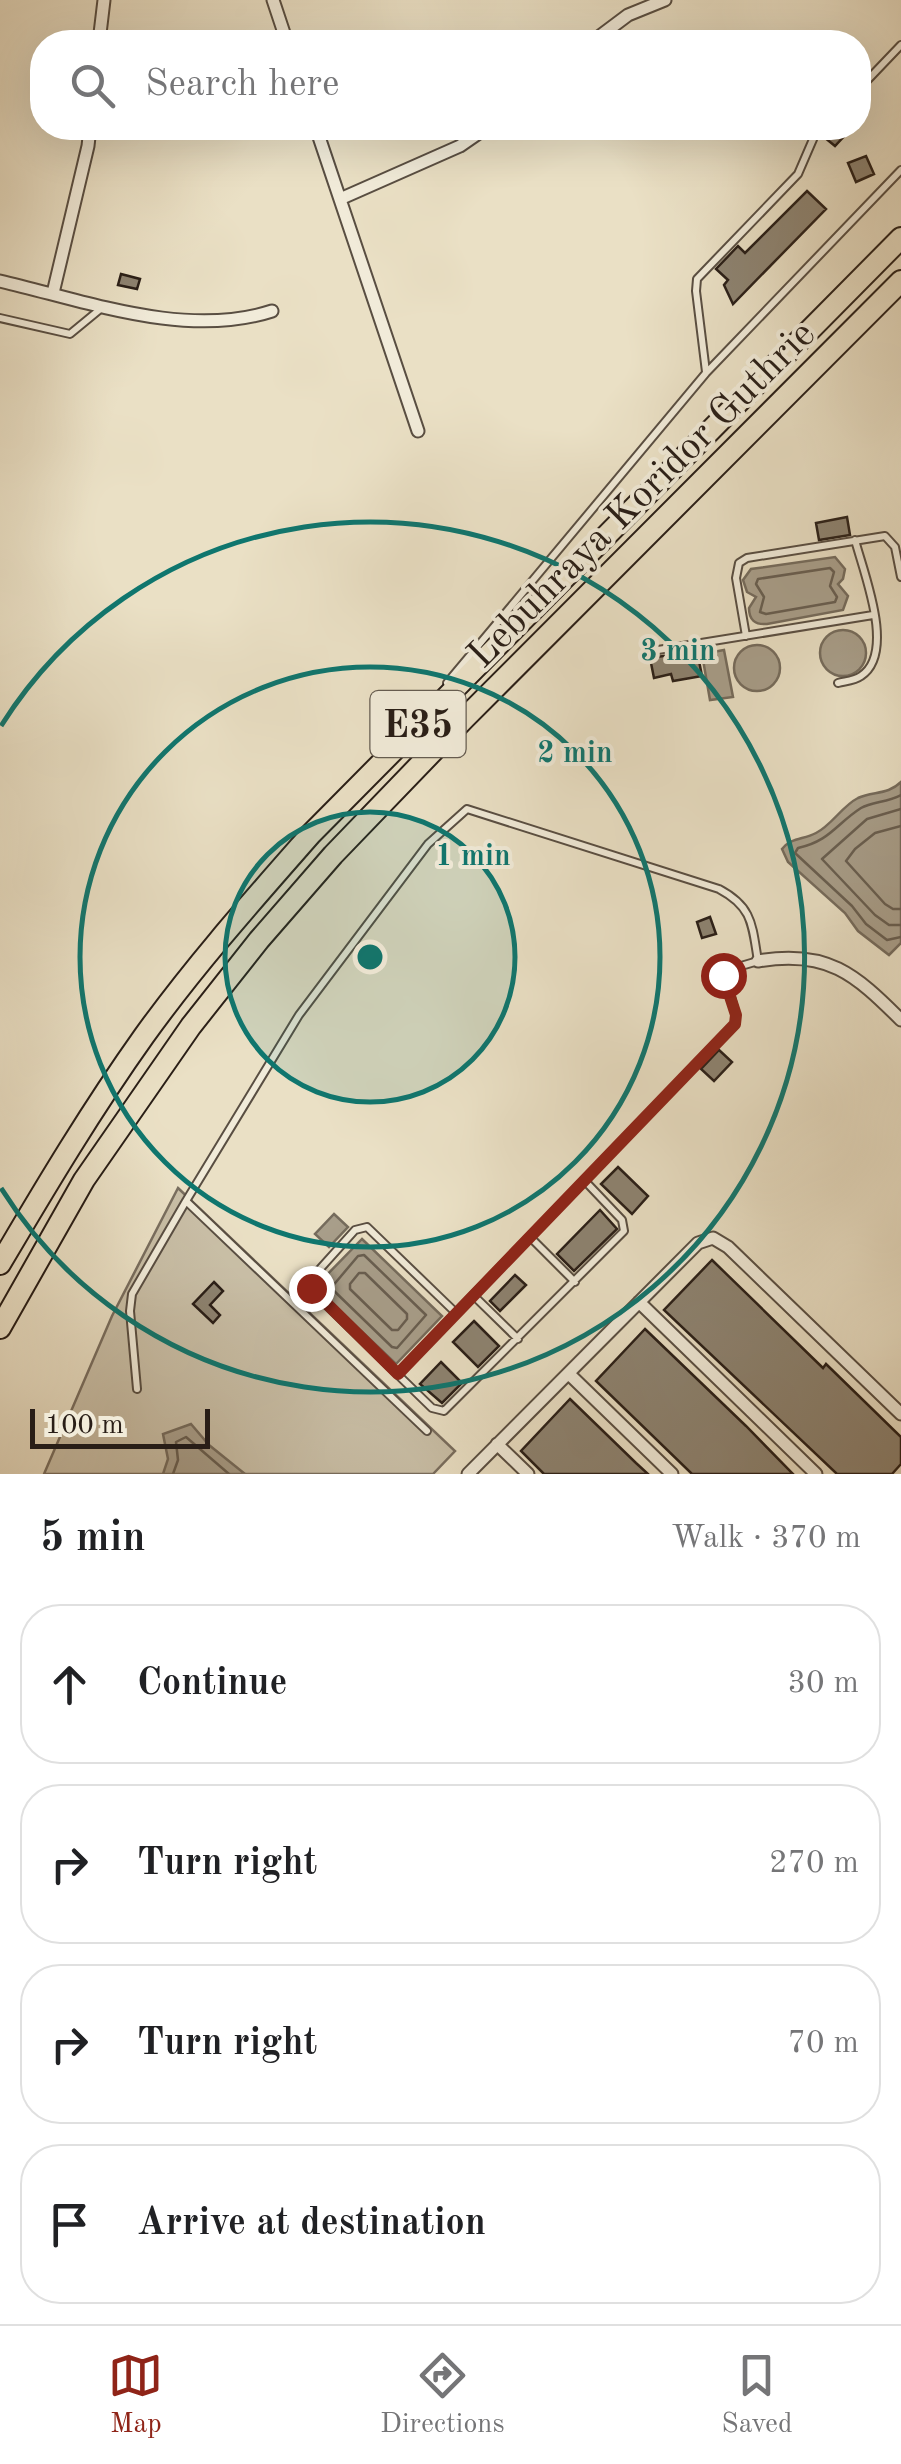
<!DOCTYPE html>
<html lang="en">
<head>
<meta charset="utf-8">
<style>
	:root { --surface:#fff; --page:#f6f6f6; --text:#202124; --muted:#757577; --line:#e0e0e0; --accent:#8f2418 }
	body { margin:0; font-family:"Old Standard TT",serif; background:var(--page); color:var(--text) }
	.scale { position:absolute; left:30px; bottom:25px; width:180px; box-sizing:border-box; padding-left:10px; border:5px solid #291e17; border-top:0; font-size:28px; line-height:35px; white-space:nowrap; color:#291e17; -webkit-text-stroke:8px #f1ebd9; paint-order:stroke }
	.stop { position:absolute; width:30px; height:30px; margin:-22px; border:8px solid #8f2418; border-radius:50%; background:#fff }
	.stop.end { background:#8f2418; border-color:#fff; box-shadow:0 2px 10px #0008 }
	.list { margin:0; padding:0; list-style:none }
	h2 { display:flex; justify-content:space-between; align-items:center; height:130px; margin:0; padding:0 40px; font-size:42px }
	h2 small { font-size:32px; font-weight:400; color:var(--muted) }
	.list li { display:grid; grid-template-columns:65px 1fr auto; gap:30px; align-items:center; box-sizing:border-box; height:160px; margin:0 20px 20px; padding:0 20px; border:2px solid var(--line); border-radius:40px }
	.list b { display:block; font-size:38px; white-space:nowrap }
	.list em { font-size:32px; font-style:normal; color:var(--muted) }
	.icon { flex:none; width:55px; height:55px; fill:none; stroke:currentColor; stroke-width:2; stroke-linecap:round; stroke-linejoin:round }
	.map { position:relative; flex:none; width:901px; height:1474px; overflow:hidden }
	.search { position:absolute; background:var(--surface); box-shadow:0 10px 40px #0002; left:30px; right:30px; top:30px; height:110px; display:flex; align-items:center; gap:25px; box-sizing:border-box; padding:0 35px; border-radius:40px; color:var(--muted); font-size:38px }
	.sheet { height:850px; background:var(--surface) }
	nav { display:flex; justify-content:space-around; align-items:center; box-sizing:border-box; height:140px; border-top:2px solid var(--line); background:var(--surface); font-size:28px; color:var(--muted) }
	nav a { display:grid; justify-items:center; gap:5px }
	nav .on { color:var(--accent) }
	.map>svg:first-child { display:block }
	.green { fill:#c9bfa7; stroke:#796e5f; stroke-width:2.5 }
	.water { fill:#a89e8a; stroke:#756b5c; stroke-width:2.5 }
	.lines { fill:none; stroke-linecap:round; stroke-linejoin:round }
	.shore { stroke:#685e50; stroke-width:2.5 }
	.building { fill:#8d8371; stroke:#291e17; stroke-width:2.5 }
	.lane-casing { stroke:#594e42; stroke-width:10 }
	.street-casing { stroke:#594e42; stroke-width:15 }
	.highway-casing { stroke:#291e17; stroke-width:24 }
	.lane { stroke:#f1ebd9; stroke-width:6 }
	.street { stroke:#f1ebd9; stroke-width:11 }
	.highway { stroke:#eae0c5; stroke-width:20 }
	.route { stroke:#8f2418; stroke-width:12 }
	.ring { fill:none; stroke:#0f766e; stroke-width:5 }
	.labels { text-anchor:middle; stroke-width:8; stroke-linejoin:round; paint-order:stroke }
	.shield { fill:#f1ebd9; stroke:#655c51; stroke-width:2.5 }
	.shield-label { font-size:38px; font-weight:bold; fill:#291e17 }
	.street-label { font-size:40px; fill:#291e17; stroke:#f1ebd9 }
	.centre { fill:#0f766e; stroke:#f1ebd9; stroke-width:5 }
	.ring-label { font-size:30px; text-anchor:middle; font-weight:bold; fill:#0f766e; stroke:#f1ebd9; stroke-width:8; stroke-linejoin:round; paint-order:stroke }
</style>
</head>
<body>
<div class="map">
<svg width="901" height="1474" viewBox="0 0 901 1474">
	<rect width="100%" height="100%" fill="#eae0c5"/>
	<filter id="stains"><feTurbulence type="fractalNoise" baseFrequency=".002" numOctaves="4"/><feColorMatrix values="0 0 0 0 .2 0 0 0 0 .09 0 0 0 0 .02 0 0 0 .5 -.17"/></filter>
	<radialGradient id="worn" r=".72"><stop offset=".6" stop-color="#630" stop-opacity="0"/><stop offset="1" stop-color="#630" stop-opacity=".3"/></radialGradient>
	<path class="green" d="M178,1188l277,263 -22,23h-389l68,-158z"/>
	<path class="water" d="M835,557l10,12 -2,10 -5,5 10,12 -5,14 -76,14c-12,1 -18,-4 -18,-16l7,-11 -9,-5 -4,-12 8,-11z
		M820 653a23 23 0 1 1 46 0a23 23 0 1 1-46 0Z
		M734 668a23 23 0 1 1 46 0a23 23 0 1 1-46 0Z
		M724,650l9,47 -23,3 -8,-46z
		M901,782v161l-12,12 -31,-24 -13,-18 -57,-51 -6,-13c10,-12 21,-9 34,-16 16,-8 26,-27 42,-35 15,-7 30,-3 43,-16z
		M334,1214l14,13 -19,20 -14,-13z
		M362,1239l80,77 -46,48 -81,-77z
		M191,1424l18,21 36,29h-82l5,-15 -5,-25z"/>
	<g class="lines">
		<path class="shore" d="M830,568l4,4 -4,14 7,11 -2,5 -69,12 -6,-2 4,-15 -8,-13 2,-5z
			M901,795c-13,7 -29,7 -40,13 -25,16 -31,33 -63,40l-3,5 57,53 14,18 21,16 14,-3
			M901,809l-34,10 -45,40 53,56 14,10h12
			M901,826l-26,7 -20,16 -9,12 39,43 8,5h8
			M364,1255l62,60 -29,33 -5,-1 -61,-59 27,-32z
			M359,1273h6l42,41v5l-9,11h-6l-42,-41v-5z
			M173,1474l5,-14 -2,-18 10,-5 43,37"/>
	</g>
	<path class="building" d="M831,128h10l6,5 -12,13 -11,-9z
		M866,156l8,18 -18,8 -8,-19z
		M807,191l19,18 -93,95 -9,-19 4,-5 -12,-11 22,-23 7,7z
		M121,274l19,5 -3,10 -19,-4z
		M847,517l3,18 -31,5 -3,-17z
		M697,651l5,25 -29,5 -2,-7 -17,4 -4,-20z
		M710,917l6,17 -14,4 -5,-16z
		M719,1050l13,12 -18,19 -13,-12z
		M618,1167l30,29 -16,18 -31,-30z
		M600,1210l17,19 -43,42 -17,-17z
		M712,1260l111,108 3,-4 75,73v27l-9,10h-55l-173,-164z
		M515,1275l11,10 -26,26 -10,-10z
		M214,1282l9,9 -13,14 10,10 -7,8 -20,-19z
		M474,1321l25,25 -21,21 -25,-25z
		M645,1329l101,97 47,48h-101l-96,-93z
		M441,1362l21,21 -20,20 -22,-19z
		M570,1399l66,64 12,11h-104l-23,-23z"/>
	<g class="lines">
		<g class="lane-casing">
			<path id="lane" d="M858,90l43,-45
				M0,318l70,16 34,-28
				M706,372l-10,-81 1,-12 101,-105 16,-37 9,-9
				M746,636l-10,-58 3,-15 8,-5 138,-22 10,11 6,30
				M658,650l215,-35
				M447,683l259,-310 195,-203
				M838,683c7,-2 16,-2 23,-7 35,-23 3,-102 -6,-136
				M530,1237l45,45
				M473,1295l45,44
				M456,1313l-89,-86 -12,3 -45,50 3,12 119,116 12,3 180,-180 -2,-11 -38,-40
				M398,1373l337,-349 1,-9 -12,-44 34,-10c-6,-36 -5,-54 -39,-72l-252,-80 -39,35 -129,171 -113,186 241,230
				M137,1389l-7,-78 2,-17 54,-93"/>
		</g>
		<g class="street-casing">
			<path id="street" d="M273,0l14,42
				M99,42l5,-42
				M592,42l36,-27 37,-15
				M316,128l102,303
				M340,199l120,-53 26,-18
				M0,281c86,20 186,58 272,30
				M53,293l35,-147 2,-18
				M758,961c69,-12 97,13 143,59
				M639,1302l177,172
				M569,1374l103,100
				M497,1444l31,30
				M468,1474l230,-231 15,-5 15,9 173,167"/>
		</g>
		<g class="highway-casing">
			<path id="highway" d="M0,1264c46,-78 92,-155 144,-228 51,-71 109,-136 167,-202l590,-596
				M0,1328l84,-148 107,-154 68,-86 74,-85 131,-136 437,-438"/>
		</g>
		<use href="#lane" class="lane"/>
		<use href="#street" class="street"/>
		<use href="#highway" class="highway"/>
	</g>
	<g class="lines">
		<path class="route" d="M311,1288l87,86 337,-350 1,-9 -13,-40"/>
	</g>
	<circle cx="370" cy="957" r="145" fill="#0f766e" fill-opacity=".12"/>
	<g class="ring">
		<circle cx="370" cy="957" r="145"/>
		<circle cx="370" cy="957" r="290"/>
		<path d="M1 726A435 435 0 1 1 1 1188"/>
	</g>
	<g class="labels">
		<rect class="shield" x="370.5" y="691" width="95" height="66" rx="8"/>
		<g class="shield-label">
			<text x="418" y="737">E35</text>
		</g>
		<g class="street-label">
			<text transform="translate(640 493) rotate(-45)" y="14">Lebuhraya Koridor Guthrie</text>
		</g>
	</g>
	<circle cx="370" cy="957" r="15" class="centre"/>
	<g class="ring-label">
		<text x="678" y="660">3 min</text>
		<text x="575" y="762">2 min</text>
		<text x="473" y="865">1 min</text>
	</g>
	<rect width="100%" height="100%" filter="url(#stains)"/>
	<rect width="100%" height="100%" fill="url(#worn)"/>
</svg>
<div class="scale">100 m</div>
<div class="stop" style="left:723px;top:975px"></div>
<div class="stop end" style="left:311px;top:1288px"></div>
<div class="search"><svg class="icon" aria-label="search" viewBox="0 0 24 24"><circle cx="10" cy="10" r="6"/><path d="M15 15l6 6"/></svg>Search here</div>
</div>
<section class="sheet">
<h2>5 min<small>Walk · 370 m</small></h2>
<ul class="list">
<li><svg class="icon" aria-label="ahead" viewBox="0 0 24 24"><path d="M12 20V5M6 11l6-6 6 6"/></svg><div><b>Continue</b></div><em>30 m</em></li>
<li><svg class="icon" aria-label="right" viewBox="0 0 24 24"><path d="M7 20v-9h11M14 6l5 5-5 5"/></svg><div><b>Turn right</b></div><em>270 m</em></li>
<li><svg class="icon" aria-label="right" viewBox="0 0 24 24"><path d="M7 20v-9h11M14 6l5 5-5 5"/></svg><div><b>Turn right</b></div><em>70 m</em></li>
<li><svg class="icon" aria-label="arrive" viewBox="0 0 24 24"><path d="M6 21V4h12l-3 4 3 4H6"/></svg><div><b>Arrive at destination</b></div></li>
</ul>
</section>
<nav>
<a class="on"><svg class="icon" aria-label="map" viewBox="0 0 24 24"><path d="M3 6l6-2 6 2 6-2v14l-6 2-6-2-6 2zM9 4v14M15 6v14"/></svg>Map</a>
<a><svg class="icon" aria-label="directions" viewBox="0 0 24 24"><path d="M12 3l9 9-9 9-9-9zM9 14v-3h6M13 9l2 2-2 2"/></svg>Directions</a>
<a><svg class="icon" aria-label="saved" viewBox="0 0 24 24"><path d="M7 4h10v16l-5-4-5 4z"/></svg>Saved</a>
</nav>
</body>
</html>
